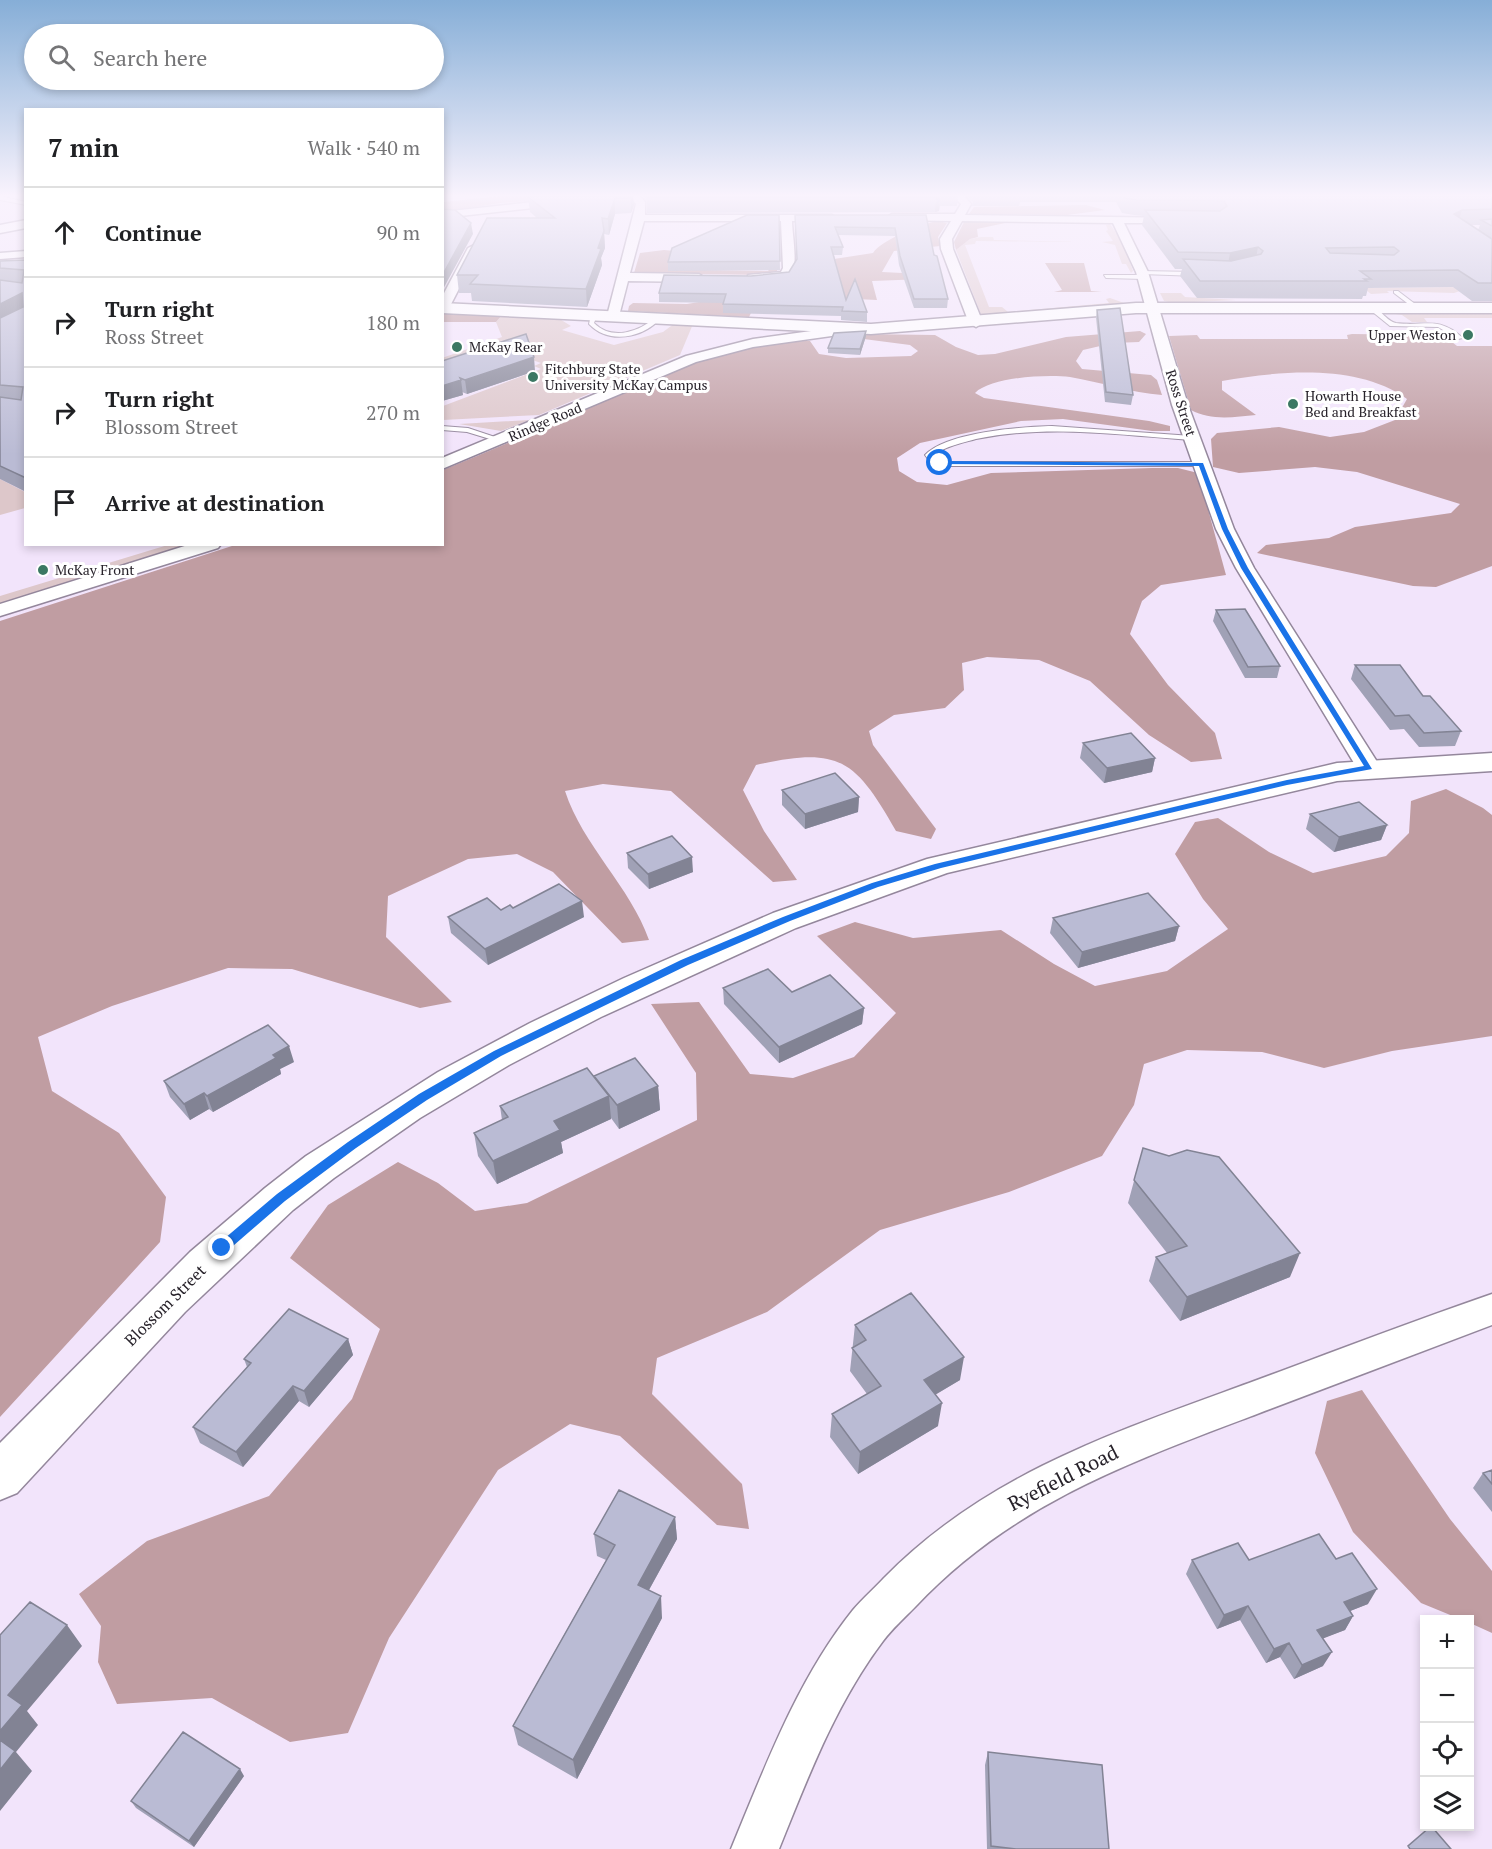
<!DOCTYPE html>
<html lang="en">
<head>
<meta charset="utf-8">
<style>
	:root { --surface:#fff; --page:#f2f2f2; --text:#202124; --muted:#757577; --line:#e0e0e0 }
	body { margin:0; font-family:"PT Serif",serif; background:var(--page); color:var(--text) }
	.controls { position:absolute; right:18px; bottom:18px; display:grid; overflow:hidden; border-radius:0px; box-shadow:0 3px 9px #0003 }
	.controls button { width:54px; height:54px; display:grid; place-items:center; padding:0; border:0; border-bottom:2px solid var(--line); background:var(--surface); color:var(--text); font:30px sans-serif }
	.stop { position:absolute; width:18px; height:18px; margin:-14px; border:4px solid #1a73e8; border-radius:50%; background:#fff }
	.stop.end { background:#1a73e8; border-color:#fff; box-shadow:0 2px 6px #0008 }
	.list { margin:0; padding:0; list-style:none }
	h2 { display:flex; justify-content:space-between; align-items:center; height:78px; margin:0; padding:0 24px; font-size:26px }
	h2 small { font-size:20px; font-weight:400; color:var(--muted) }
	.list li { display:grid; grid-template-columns:39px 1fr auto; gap:18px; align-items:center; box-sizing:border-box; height:90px; padding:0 24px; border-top:2px solid var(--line) }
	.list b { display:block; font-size:22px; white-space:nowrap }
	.list p { margin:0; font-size:20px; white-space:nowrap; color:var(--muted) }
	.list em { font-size:20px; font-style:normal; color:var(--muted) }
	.icon { flex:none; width:33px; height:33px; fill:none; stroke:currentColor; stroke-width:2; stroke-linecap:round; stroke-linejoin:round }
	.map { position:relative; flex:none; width:1492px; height:1849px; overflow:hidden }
	.search { position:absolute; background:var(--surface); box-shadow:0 3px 9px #0003; left:24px; top:24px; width:420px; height:66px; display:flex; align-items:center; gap:15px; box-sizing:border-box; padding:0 21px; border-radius:33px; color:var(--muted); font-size:22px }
	.panel { position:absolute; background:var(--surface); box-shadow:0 3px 9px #0003; left:24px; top:108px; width:420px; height:438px; border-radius:0px }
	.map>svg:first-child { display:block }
	.green { fill:#ddc7ca }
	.forest { fill:#c09da2 }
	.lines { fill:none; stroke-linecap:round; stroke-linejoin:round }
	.lane-casing { stroke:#94879c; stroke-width:2 }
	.street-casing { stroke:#94879c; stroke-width:3 }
	.secondary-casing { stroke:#94879c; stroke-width:3 }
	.lane { fill:#fff; fill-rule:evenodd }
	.street { fill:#fff; fill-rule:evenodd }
	.secondary { fill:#fff; fill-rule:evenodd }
	.wall { fill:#a0a1b6; fill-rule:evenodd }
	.shaded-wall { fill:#828394 }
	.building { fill:#babbd4; stroke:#828394; stroke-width:1.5; fill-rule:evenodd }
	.route { fill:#1a73e8 }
	.poi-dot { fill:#3b7863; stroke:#fff; stroke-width:2 }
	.labels { text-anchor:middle; stroke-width:6; stroke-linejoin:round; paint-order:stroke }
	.far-poi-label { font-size:14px; fill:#28232b; stroke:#fff; text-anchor:start }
	.far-street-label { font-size:14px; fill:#28232b; stroke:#fff }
	.street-label { font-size:16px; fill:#28232b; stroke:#fff }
	.near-street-label { font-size:20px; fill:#28232b; stroke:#fff }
</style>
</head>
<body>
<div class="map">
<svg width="1492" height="1849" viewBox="0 0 1492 1849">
	<rect width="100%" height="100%" fill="#f2e4fb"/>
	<path class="green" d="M1110,224l14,21 9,26 -2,2 -5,-9h-4l-7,-19 -13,-3 11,-1 -7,-10 2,-1 -2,-5z
		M981,237h12l1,3 89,2 -107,-1 -1,3 -10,1 24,62h13l6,5 101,-9 -3,-4 4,-1 14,5 -142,14 -26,-67 14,-11z
		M1361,286l6,2 93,-1v4l-6,2 -67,-2 2,2 -18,1z
		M1160,293h21l4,4 51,3 -64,3 -8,-2z
		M1389,313h103v5h-68l3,4h-15l-10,-7z
		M502,315l56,3 13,8 -9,4 52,15 49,-13 12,-9 18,1 -13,31 -141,60 -96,5v-14l98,-37 -7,-3 7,-3 -26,-9 -72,22 -1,-18 60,-21 -6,-15z
		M529,420l-28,11 -42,-7z
		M0,479l25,13v16l-25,7z
		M171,544l18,1 -189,59v-8z"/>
	<path class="forest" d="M502,196h92l-93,7 -58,9v-10z
		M1086,205l19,5 -38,5 -98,-1 5,-7z
		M965,220h54l-42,9 1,8 -8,2 -14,11 -2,-8z
		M937,221l10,2 -9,14 2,9 -46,5 -12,21 41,2 1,5 -52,2 5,19 -43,-2 -83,15 -2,4 -121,-6 1,-5 4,-3 54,1 12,-2 135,-43 39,-6c8,-13 49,-29 64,-32z
		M664,250l32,3 9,17 63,1 9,-11v11l-13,4 -130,-2 6,-20z
		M1045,263h39l7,28 11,1h-48l8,-2z
		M443,312l59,3 -6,7h-53z
		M1140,331l6,3 -7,8 -26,1 -30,7 -7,11 6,8 69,6 6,5 5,15c-31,-2 -61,-13 -92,-18 -23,-3 -79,0 -95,16l9,5 165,23 21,5v5h-18l-89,-12 -42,2 -101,22 -23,15 2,13 18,11 30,3 44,-12 161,-5h26l20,5 28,102 -65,10 -19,16 -12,33 38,51 47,48 7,26 -31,3 -42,-27 -59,-54 -51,-21 -52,-3 -25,6 2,27 -19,18 -51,7 -25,16 4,14 63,84 -5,10 -35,-8c-41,-72 -57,-85 -140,-66l-13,25 21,41 33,49 -24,2 -102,-91 -68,-7 -38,7c18,55 65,95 84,149l-27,3 -69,-71 -36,-18 -49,5 -80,37 -2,41 66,65 -32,6 -128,-39 -64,-1 -116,38 -74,31 14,54 67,42 47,64 -6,45 -160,175v-796l235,-76 207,-1 1,-74c53,-22 107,-45 160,-68 64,-28 135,-62 207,-61l9,13 27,4 65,-2 7,-5 -8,-6 -54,-7 4,-4 75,1 21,12 22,8 17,-1 71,-17z
		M1352,334l85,1 10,3 10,8h35v220l-56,21 -23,-1 -156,-33 9,-8 63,-7 26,-11 96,-14 9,-9 -103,-32 -42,-5 -76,6 -26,-6 -2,-28 6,-6 62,-6 51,10 34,-5 31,-12 12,-21c-50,-36 -128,-28 -185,-18v9l34,25c-22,2 -45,6 -65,-5l-22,-74 28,-1 3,4h148l-1,-4z
		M1446,789l37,19 9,7v221l-100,15 -68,17 -62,-16 -75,-2 -43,14 -10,41 -32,51 -93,36 -129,38 -113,82 -110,46 -5,36 90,90 7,45 -32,-4 -97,-89 -50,-12 -72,46 -109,168 -41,95 -58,9 -78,-44 -95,6 -19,-42 3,-36 -22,-32 68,-53 122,-45 83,-97 28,-70 -90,-71 38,-53 70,-43 40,21 37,28 52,-8 170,-83 -1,-47 -45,-69 48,-2 51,72 43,4 61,-21 42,-44 -79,-77 38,-14 58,16 88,-8 53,34 41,22 72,-15 61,-42 -25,-30 -28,-45 20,-32 23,-4 51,34 44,21 73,-17 23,-23 2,-32z
		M1362,1390l88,129 42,52v62l-22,-10v-3l-10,-1 -39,-16 -68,-71 -38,-79 12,-52z"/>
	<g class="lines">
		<g class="lane-casing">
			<path id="lane" d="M0,196l26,6v3l-26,-5z
				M1140,271l57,1 3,2 -3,2 -55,-2z
				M1104,275h40l3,2 -3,2 -38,-1z
				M1394,291h4l21,16v2h-4l-21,-16z
				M1369,307c11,0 17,14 27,16 30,4 41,-8 67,15l-5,1 -20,-12 -48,-1 -21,-17z
				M594,313l3,2 -3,8c18,18 45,9 62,-6l5,1c-18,20 -52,27 -72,6l2,-9z
				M442,426l26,2 39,13 -4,2 -36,-11 -25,-2z
				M1052,426l140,10 4,2 -4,2c-72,-5 -144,-16 -216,-1 -14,4 -30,7 -42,16l3,4 10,3h254l4,2 -4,2h-254l-16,-3 -6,-8c22,-23 95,-28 127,-29z"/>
		</g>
		<g class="street-casing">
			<path id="street" d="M587,196h33l-5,3 -173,19v-6z
				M629,196h11l5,6v13h187l5,3 -5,3h-40c0,12 7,48 -2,56 -7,6 -29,4 -38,5l-4,-1v-6l33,-3 2,-4 -2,-47h-137l-14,52 69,1 6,4 -6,4 -71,-1 -9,35 -6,4 -6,-4 29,-112z
				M953,196h11l7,8 -6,11 219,3v4l-4,1h-56l24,49 40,133 46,124 20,39 127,200 -4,5h-16l-4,-5 -121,-200 -20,-39 -44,-124 -36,-133 -23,-49 -151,-2 -10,18 1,10 30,74 -7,4 -7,-4 -28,-74 -1,-10 11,-18 -59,-1 -5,-3 5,-3h63l6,-10z
				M474,245l6,3 -31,60 -7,4v-15l26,-49z
				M26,251v6l-26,2v-6z
				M855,325l7,4 -2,3 -107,15 -57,15 -254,107v-11l244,-102 67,-17z
				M191,544h30l-3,4 -218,68v-12z
				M1492,1294v31c-78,30 -157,59 -235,89 -129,49 -245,90 -342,193 -11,11 -23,22 -32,34 -47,62 -75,136 -104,208h-48c34,-82 66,-169 122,-239 9,-11 21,-21 31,-32 102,-104 231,-146 365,-195 81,-30 162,-61 243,-89z"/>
		</g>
		<g class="secondary-casing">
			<path id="secondary" d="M26,220v8l-26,5v-8z
				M442,303l429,21 265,-21h356v10h-356l-265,21 -429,-21z
				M1492,753v18l-155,10 -390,92 -151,55 -195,89 -92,48 -89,53 -86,60 -41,32 -108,102 -168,181 -17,7v-57l190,-191 75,-64 41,-32 132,-84 92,-49 94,-45 149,-65 154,-54 410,-96z"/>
		</g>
		<use href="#lane" class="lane"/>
		<use href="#street" class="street"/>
		<use href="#secondary" class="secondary"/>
	</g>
	<path class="wall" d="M633,196l1,9 -3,8 -16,1 -6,21 -5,-1 1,14 -4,10 1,7 -15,42 -115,-6 -1,-8h-12l-2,-18 80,-57 -7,-6 -2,-15z
		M643,196h315l-1,10h-17l-1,5 -4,1 -288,1v-12z
		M966,196h526v105h-20l-19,-14 -85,1 -2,8h-3l-1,3 -165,-1 -17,-22 2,-7h-7l-33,-44 2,-9 -10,-1 -12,-2 -6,-11h-96l-1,4h-47l1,-4zM1471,225h9l-2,5z
		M779,215l1,55 -112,1v-9z
		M795,215h131l8,40 14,44 -1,9h-33l-15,-43 -4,-29 -57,-1 5,12 -1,8h-8l12,45 21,12v10l-26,-2v-4l-118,-3v-10l-64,-1v-9l92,-17 38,-4 8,-12z
		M26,260v232l-26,-13v-218z
		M1097,310l36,85 -2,10 -26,-3 -9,-84z
		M866,331v5l-6,19 -32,-2v-5z
		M442,361l93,10 -68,23 -5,-2 1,3 -21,6z
		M1216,610l64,56 -3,12h-32l-32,-57z
		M1355,665l68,31 38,35 -6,15 -36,1 -15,-18 -14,1 -39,-51z
		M1083,743l72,15 -3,14 -48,11 -24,-25z
		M782,790l77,7 -1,15 -53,17 -23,-24z
		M1310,814l77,11 -6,15 -47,12 -28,-23z
		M627,853l66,19 -44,17 -21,-21z
		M513,908l71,9 -96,48 -37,-32 -3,-16z
		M1053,918l126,8 -4,15 -97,27 -28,-35z
		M723,988l69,4 72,16 -2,16 -83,39 -55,-59z
		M294,1062l-14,7 1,5 -68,38 -4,-3 -19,11 -20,-23 -6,-16z
		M594,1077l64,9 2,24 -41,19 -8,-11v1l-50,23 2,11 -66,31 -19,-28 -4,-23 28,-13 -2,-14z
		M1143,1148l147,129 -110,44 -31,-40 7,-24 11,-4 -39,-50z
		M855,1325l105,55 -25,15 3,31 -80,48 -28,-37 2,-23 35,-20 -17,-23z
		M348,1339l5,16 -44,52 -10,-6 -56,66 -43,-24 -7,-16 54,-60 -3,-8z
		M1492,1470v42l-19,-24 10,-15z
		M675,1517l2,22 -28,51 13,28 -85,161 -59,-34 -5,-19 93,-166 -9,-4 -3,-22z
		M1336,1559l32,45 -18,7 3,5 -8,14 -22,8v28l-29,13 -14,-22 -14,6 -26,-43 -23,9 -31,-55 6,-14z
		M988,1752l121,97h-122l-2,-84z
		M244,1776l-50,71 -58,-39 -5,-7z"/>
	<path class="shaded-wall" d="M631,196h2l1,9 -3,8z
		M940,196l-1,15 -4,1 1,-15z
		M615,198v16l-6,21 -1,-16z
		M1462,210l-5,16 -3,-12z
		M471,223l2,11 -31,57v-15z
		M604,231l1,17 -4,10 1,7 -15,42 -1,-18z
		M1258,247l-3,17 -28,6 3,-17z
		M22,293l4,13 -26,13v-15z
		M866,331v5l-6,19v-6z
		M534,357l1,14 -68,23 -2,-14z
		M461,380l2,15 -21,6v-15z
		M1155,758l-3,14 -48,11 3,-15z
		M859,797l-1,15 -53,17v-15z
		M1387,825l-6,15 -47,12 5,-15z
		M692,857l1,15 -44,17 -1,-15z
		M582,901l2,16 -96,48 -3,-16z
		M1179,926l-4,15 -97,27 4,-16z
		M864,1008l-2,16 -83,39v-16z
		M289,1046l5,16 -14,7 1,5 -68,38 -6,-16 66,-41z
		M658,1086l2,24 -41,19 -2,-24z
		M204,1093l5,16 -19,11 -6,-16z
		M609,1096l2,23 -50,23 2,11 -66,31 -4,-23 61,-40z
		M1300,1253l-10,24 -110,44 7,-24z
		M348,1339l5,16 -44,52 -5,-16z
		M964,1357l-4,23 -39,23 3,-23z
		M293,1386l6,15 -56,66 -7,-15z
		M942,1403l-4,23 -80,48 2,-22z
		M675,1517l2,22 -37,67 -2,-21z
		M1377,1589l-9,15 -33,13 9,-15z
		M661,1596l1,22 -85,161 -4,-19z
		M1248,1606l-8,14 -23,9 7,-14z
		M1353,1616l-8,14 -36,14 8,-14z
		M67,1625l15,21 -55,65 11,14 -22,27 16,19 -32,40v-80l8,-36z
		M1289,1643l-9,14 -14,6 8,-14z
		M1332,1652l-9,14 -29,13 8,-14z
		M240,1769l4,7 -50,71 -5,-6z"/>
	<path class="building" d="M537,196h94l-1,2h-15l-7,21 -6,-1 2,13 -6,17 3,1 -15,40 -116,-5 8,-9h-21l30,-57h68l-27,-21z
		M647,196h293l-4,1h-289z
		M1124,196h368v13l-30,1 -8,4 38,25v44h-14l-20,-13 -98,1 11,8h-7l3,2h-167l-17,-22 48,2 30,-7 2,-3 -5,-4 -28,6 -52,-1 -33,-42 75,1 7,-5 -3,-5 -88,-1 -11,-2zM1394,247l5,4 -5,4 -64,-2 -4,-5z
		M442,209l13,1 16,13 -29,53z
		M747,215h32l1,46 -112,1 4,-14z
		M795,215h131l8,40 3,1 11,43h-34l-14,-43 -5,-28 -60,-1 8,20h-12l15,53 9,-21 12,33 -25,-1 1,-4 -120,-3 3,-10 -67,-1 5,-18 87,1 38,-4 8,-13z
		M1492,219v7l-11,-6z
		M26,260v218l-26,-12v-69l21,3 2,-13 -23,-2v-67l23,-11 -1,-14 -22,11v-24l22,3 2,-13 -24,-2v-7z
		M1120,308l13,87 -27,-3 -9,-82z
		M866,331l-6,18 -32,-1 6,-15z
		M526,334l8,23 -69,23 -5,-2 1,2 -19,6v-25z
		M1245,609l35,57 -32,1 -32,-57z
		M1355,665h45l23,31h7l31,35 -37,2 -15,-18 -14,1z
		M1131,733l24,25 -48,10 -24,-25z
		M835,773l24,24 -54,17 -23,-24z
		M1359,802l28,23 -48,12 -29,-23z
		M672,836l20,21 -44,17 -21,-21z
		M559,884l23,17 -97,48 -37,-32 39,-19 14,12 9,-5 3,3z
		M1148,893l31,33 -97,26 -29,-34z
		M768,969l24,23 38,-17 34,33 -85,39 -56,-59z
		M268,1025l21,21 -16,9 3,3 -69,38 -3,-3 -20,11 -20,-23z
		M635,1058l23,28 -41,19 -23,-29z
		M587,1068l22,28 -55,25 6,9 -67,31 -19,-28 34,-16 -8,-11z
		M1143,1148l26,8 18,-6 32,7 81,96 -113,44 -31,-40 31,-11 -53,-66z
		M911,1293l53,64 -40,23 18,23 -82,49 -28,-38 49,-28 -29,-38 14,-8 -11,-15z
		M289,1309l59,30 -44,52 -11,-5 -57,66 -43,-25 58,-64 -7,-4z
		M1492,1470v14l-9,-11z
		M619,1490l56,27 -37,68 23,11 -88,164 -60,-34 102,-181 -21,-11z
		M1319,1534l17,25 16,-6 25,36 -33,13 9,14 -36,14 15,22 -30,13 -13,-22 -15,6 -26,-43 -24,9 -32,-55 46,-17 11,17z
		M30,1602l37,23 -59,70 14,10 -22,26v-96z
		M183,1732l57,37 -51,72 -58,-40z
		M0,1740l15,11 -15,19z
		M988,1752l114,13 7,84h-93l-25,-3z
		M1430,1827h2l19,22h-41l-2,-3z"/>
	<linearGradient id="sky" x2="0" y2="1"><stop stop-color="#86aed7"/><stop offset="0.43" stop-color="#f9f3fd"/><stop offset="1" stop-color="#f9f3fd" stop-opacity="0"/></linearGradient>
	<rect width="1492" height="455" fill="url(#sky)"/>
	<path class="route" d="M940,461l263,2 25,66 20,39 124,201 -85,16 -346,83 -63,19 -88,34 -102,44 -187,91 -74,44 -71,48 -71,53 -59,51h-8v-8l59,-50 71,-52 71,-48 75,-43 187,-91 102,-43 89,-34 63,-19 352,-84 77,-14 -123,-198 -19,-39 -23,-63 -261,-2z"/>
	<g class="poi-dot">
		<circle cx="1468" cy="335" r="6"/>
		<circle cx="457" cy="347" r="6"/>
		<circle cx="533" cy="377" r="6"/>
		<circle cx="1293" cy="404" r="6"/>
		<circle cx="43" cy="570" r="6"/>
	</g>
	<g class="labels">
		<g class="far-poi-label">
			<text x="1456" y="340" text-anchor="end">Upper Weston</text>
			<text x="469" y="352">McKay Rear</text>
			<text x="545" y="374">Fitchburg State<tspan x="545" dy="16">University McKay Campus</tspan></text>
			<text x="1305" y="401">Howarth House<tspan x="1305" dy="16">Bed and Breakfast</tspan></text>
			<text x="55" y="575">McKay Front</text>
		</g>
		<g class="far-street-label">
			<text transform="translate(1181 403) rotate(72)" y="5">Ross Street</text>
			<text transform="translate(545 422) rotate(-23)" y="5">Rindge Road</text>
		</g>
		<g class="street-label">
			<text transform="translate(165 1305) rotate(-45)" y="6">Blossom Street</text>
		</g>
		<g class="near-street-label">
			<text transform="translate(1063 1478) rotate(-27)" y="7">Ryefield Road</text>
		</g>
	</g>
</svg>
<div class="controls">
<button>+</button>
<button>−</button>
<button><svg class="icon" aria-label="locate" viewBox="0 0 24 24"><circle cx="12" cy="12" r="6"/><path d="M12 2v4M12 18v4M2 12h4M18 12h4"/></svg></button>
<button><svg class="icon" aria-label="layers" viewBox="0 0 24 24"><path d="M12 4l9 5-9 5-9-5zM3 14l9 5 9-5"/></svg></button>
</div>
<div class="stop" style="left:940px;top:463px"></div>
<div class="stop end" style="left:222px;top:1248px"></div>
<div class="search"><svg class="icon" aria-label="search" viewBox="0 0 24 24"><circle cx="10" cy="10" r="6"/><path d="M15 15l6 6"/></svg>Search here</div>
<section class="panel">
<h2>7 min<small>Walk · 540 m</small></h2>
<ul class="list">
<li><svg class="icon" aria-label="ahead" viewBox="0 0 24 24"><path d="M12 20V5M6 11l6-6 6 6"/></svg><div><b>Continue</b></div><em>90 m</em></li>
<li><svg class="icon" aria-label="right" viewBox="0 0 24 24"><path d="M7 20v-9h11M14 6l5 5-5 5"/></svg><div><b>Turn right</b><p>Ross Street</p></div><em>180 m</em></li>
<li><svg class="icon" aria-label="right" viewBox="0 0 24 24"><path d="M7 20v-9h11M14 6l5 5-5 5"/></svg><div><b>Turn right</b><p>Blossom Street</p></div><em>270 m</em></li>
<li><svg class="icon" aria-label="arrive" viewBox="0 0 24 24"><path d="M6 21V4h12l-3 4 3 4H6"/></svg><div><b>Arrive at destination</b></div></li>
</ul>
</section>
</div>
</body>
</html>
